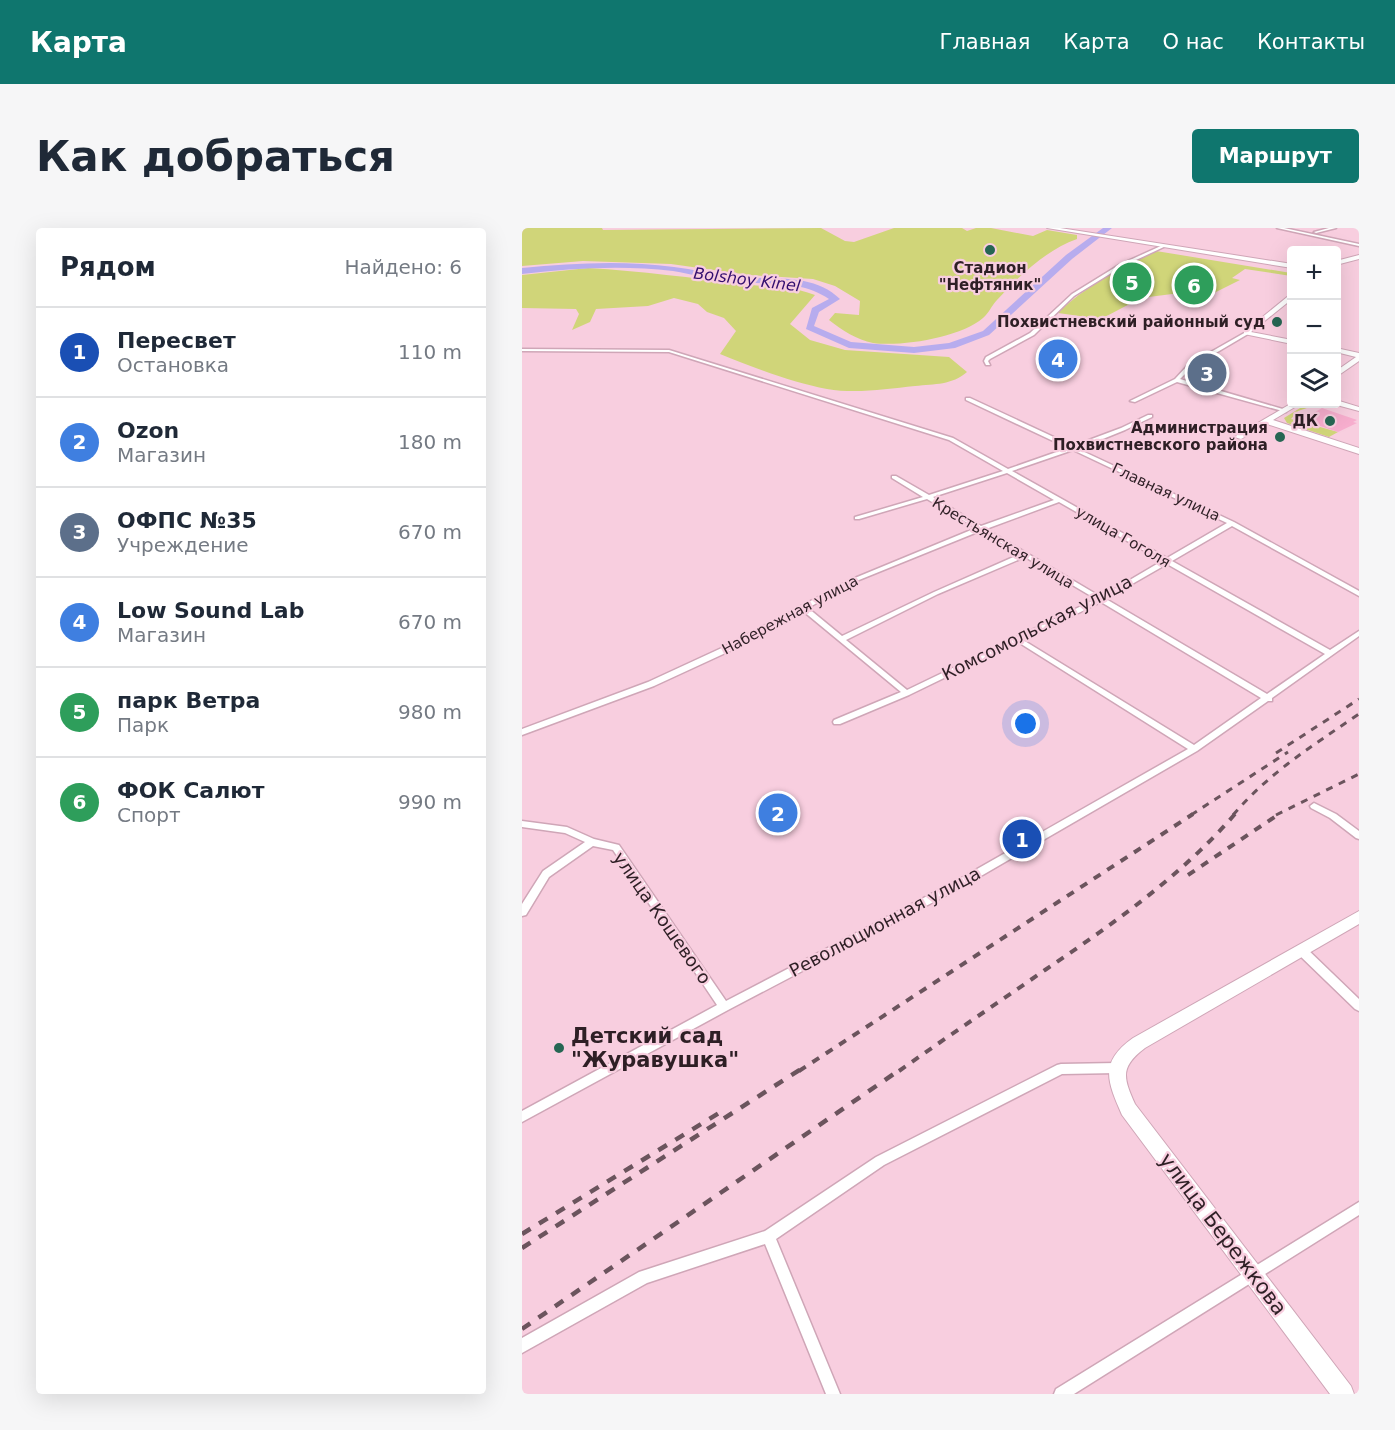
<!DOCTYPE html>
<html lang="ru">
<head>
<meta charset="utf-8">
<style>
	:root { --surface:#fff; --page:#f6f6f7; --text:#1f2937; --muted:#747a83; --line:#e0e1e3; --accent:#0f766e }
	body { margin:0; font-family:"DejaVu Sans",sans-serif; background:var(--page); color:var(--text) }
	.controls { position:absolute; right:18px; top:18px; display:grid; overflow:hidden; border-radius:6px; box-shadow:0 6px 24px #0002 }
	.controls button { width:54px; height:54px; display:grid; place-items:center; padding:0; border:0; border-bottom:2px solid var(--line); background:var(--surface); color:var(--text); font:30px sans-serif }
	.you { position:absolute; left:504px; top:496px; width:21px; height:21px; margin:-15px; border:4px solid #fff; border-radius:50%; background:#1a73e8; box-shadow:0 0 0 9px #1a73e833 }
	.badge { display:grid; place-items:center; width:39px; height:39px; border-radius:50%; background:var(--accent); color:#fff; font-size:20px; font-weight:700 }
	.pin { position:absolute; translate:-50% -50%; border:3px solid #fff; box-shadow:0 2px 6px #0006 }
	.list { margin:0; padding:0; list-style:none }
	h2 { display:flex; justify-content:space-between; align-items:center; height:78px; margin:0; padding:0 24px; font-size:26px }
	h2 small { font-size:20px; font-weight:400; color:var(--muted) }
	.list li { display:grid; grid-template-columns:39px 1fr auto; gap:18px; align-items:center; box-sizing:border-box; height:90px; padding:0 24px; border-top:2px solid var(--line) }
	.list b { display:block; font-size:22px; white-space:nowrap }
	.list p { margin:0; font-size:20px; white-space:nowrap; color:var(--muted) }
	.list em { font-size:20px; font-style:normal; color:var(--muted) }
	.icon { flex:none; width:33px; height:33px; fill:none; stroke:currentColor; stroke-width:2; stroke-linecap:round; stroke-linejoin:round }
	.map { position:relative; flex:none; width:837px; height:1166px; overflow:hidden; border-radius:6px }
	header { display:flex; align-items:center; gap:36px; box-sizing:border-box; height:84px; padding:0 30px; background:var(--accent); color:#fff }
	header strong { font-size:28px }
	nav { display:flex; gap:33px; margin-inline-start:auto; font-size:21px }
	.intro { display:flex; align-items:center; justify-content:space-between; box-sizing:border-box; height:144px; padding:0 36px }
	h1 { margin:0; font-size:42px }
	.button { padding:15px 27px; border-radius:6px; background:var(--accent); color:#fff; font-size:21px; font-weight:700 }
	main { display:flex; gap:36px; padding:0 36px }
	aside { flex:1; background:var(--surface); border-radius:6px; box-shadow:0 6px 24px #0002 }
	.map>svg:first-child { display:block }
	.green { fill:#d0d579 }
	.lines { fill:none; stroke-linecap:round; stroke-linejoin:round }
	.river { fill:#b7acee; fill-rule:evenodd }
	.building { fill:#f7aece }
	.street-casing { stroke:#cfa6b7; stroke-width:3 }
	.secondary-casing { stroke:#cfa6b7; stroke-width:2 }
	.street { fill:#fff; fill-rule:evenodd }
	.secondary { fill:#fff; fill-rule:evenodd }
	.rail-far2 { stroke:#6b545d; stroke-width:3; stroke-dasharray:7 7; stroke-linecap:butt }
	.rail-far1 { stroke:#6b545d; stroke-width:4; stroke-dasharray:8 8; stroke-linecap:butt }
	.rail { stroke:#6b545d; stroke-width:4.5; stroke-dasharray:10 10; stroke-linecap:butt }
	.poi-dot { fill:#266653; stroke:#f8cedf; stroke-width:2 }
	.labels { text-anchor:middle; stroke-width:4.5; stroke-linejoin:round; paint-order:stroke }
	.far-poi-label { font-size:15px; font-weight:bold; fill:#2e1f25; stroke:#f8cedf; text-anchor:end }
	.far-street-label { font-size:15px; fill:#2e1f25; stroke:#f8cedf }
	.far-water-label { font-size:16px; font-style:italic; fill:#330e6f; stroke:#f8cedf }
	.street-label { font-size:18px; fill:#2e1f25; stroke:#f8cedf }
	.near-poi-label { font-size:21px; font-weight:bold; fill:#2e1f25; stroke:#f8cedf; text-anchor:start }
	.near-street-label { font-size:21px; fill:#2e1f25; stroke:#f8cedf }
</style>
</head>
<body>
<header>
<strong>Карта</strong>
<nav><a>Главная</a><a>Карта</a><a>О нас</a><a>Контакты</a></nav>
</header>
<div class="intro"><h1>Как добраться</h1><a class="button">Маршрут</a></div>
<main>
<aside>
<h2>Рядом<small>Найдено: 6</small></h2>
<ul class="list">
<li><span class="badge" style="background:#1a4fb4">1</span><div><b>Пересвет</b><p>Остановка</p></div><em>110 m</em></li>
<li><span class="badge" style="background:#3f7fe0">2</span><div><b>Ozon</b><p>Магазин</p></div><em>180 m</em></li>
<li><span class="badge" style="background:#5c6f8a">3</span><div><b>ОФПС №35</b><p>Учреждение</p></div><em>670 m</em></li>
<li><span class="badge" style="background:#3f7fe0">4</span><div><b>Low Sound Lab</b><p>Магазин</p></div><em>670 m</em></li>
<li><span class="badge" style="background:#2e9e5b">5</span><div><b>парк Ветра</b><p>Парк</p></div><em>980 m</em></li>
<li><span class="badge" style="background:#2e9e5b">6</span><div><b>ФОК Салют</b><p>Спорт</p></div><em>990 m</em></li>
</ul>
</aside>
<div class="map">
<svg width="837" height="1166" viewBox="0 0 837 1166">
	<rect width="100%" height="100%" fill="#f8cedf"/>
	<path class="green" d="M0,0h80l1,2 218,-2 24,13 9,1 40,-14h68l5,3 9,-3h15l42,8 14,-6 30,5v4c-31,11 -58,37 -80,61 -5,5 -8,13 -14,18 -22,19 -80,29 -110,25 -16,-3 -31,-13 -44,-23l6,-7 24,2 1,-14 -25,-15 -22,-7 -64,-4 -78,-11 -88,-3 -61,5z
		M634,23l135,22v3l-46,-7 -13,9 8,2 -40,20 -28,-6 -31,4 -40,21 -43,-6c27,-27 63,-45 98,-62z
		M66,40c53,3 104,10 156,16 27,4 44,1 71,11l-25,29 20,16 35,10 104,7 18,15c-15,13 -32,12 -52,14 -29,3 -59,8 -88,3 -34,-6 -75,-22 -107,-35l16,-23 -12,-13 -17,-6 -9,-8 -24,-6 -26,8 -52,3 -6,13 -18,8 7,-16 -3,-5 -54,-1v-33z
		M783,177l5,2 -12,4 -7,8 47,13 -9,5 -42,-14 -3,-5z"/>
	<g class="lines">
		<path class="river" d="M581,0h9l-40,31 -83,76 -34,13 -41,5 -65,-5 -43,-19 6,-21 17,-9c-29,-20 -65,-14 -98,-17 -20,-2 -39,-8 -58,-11 -50,-6 -101,-3 -151,3v-6c50,-5 102,-8 152,-1 19,2 37,7 55,9 36,5 82,-5 111,23l-21,13 -5,14 37,16 63,5 35,-4 34,-12 83,-76z"/>
	</g>
	<path class="building" d="M681,140l17,4 -12,8 -17,-4z
		M800,180l35,12 -4,2 4,1 -19,9 -36,-12z"/>
	<g class="lines">
		<g class="street-casing">
			<path id="street" d="M755,0h7l75,16v2z
				M807,0h7l-20,5 -2,-1z
				M641,17l3,1 -45,21 -47,29 -40,39 -44,24 -2,2 2,4h-4l-2,-4 2,-4 44,-24 42,-39 47,-29z
				M724,104l2,2 -56,33 -12,12 106,31v2l-109,-30 -42,20 -5,-1 45,-22 13,-14z
				M0,121l147,1 284,88 55,31 60,-21 -102,-48v-2h4l103,48 48,-18 27,-13h4v2l-27,13 -47,19 156,73 125,69v5l-127,-70 -60,35 158,89 29,-19v5l-87,62v3h-4l-71,50 -235,136 -234,123 -206,112v-11l195,-106 -104,-155 -20,-4 -44,31 -23,38 -4,1v-12l21,-33 42,-29 -20,-9 -43,-6v-6l45,6 27,12 25,6 107,156 230,-120 232,-132 -170,-107 -109,53 -69,29h-6l-1,-2 1,-2 67,-28 -98,-81 -71,39 -78,36 -132,49v-6l126,-47 78,-36 124,-66 126,-52 -49,-29 -68,20h-4v-2l68,-20 -31,-19v-2h4l33,19 74,-24 -54,-31 -280,-88 -147,-1zM551,222l154,73 -60,35 -155,-87zM485,245l47,27 -73,26 -48,-29zM537,274l103,59 -61,36 -115,-68zM458,303l40,23 -86,38 -92,44 -34,-28 46,-26zM503,329l71,42 -189,91 -61,-50 92,-46zM645,336l158,90 -58,40 -161,-95zM579,374l160,96 -67,47 -171,-105z
				M792,575l22,11 23,17v8l-3,-1 -26,-20 -19,-10 -1,-2z
				M779,718l4,1 54,52v12l-4,-2 -58,-56 -1,-3 1,-3z
				M595,835l4,1 2,4 -2,4 -4,1 -55,1 -178,91 -108,74 64,155h-14l-61,-150 -118,39 -125,70v-15l117,-66 126,-41 111,-74 181,-92 4,-1z
				M837,974v13l-285,179h-20l2,-5z"/>
		</g>
		<g class="secondary-casing">
			<path id="secondary" d="M525,0h13l232,36v4z
				M837,27v4l-23,6v-4z
				M770,65v6l-41,33 41,8v4l-48,-10v-2z
				M814,120l23,5v8l-23,16v-6l20,-14 -20,-5z
				M814,172l23,7v4l-26,-7h3z
				M770,175l8,1 -27,16 86,28v6l-92,-30 -26,15 -7,-2z
				M837,683v13l-214,124c-25,19 -22,29 -10,56l216,282 3,8h-24l-208,-279c-15,-34 -23,-53 11,-77z"/>
		</g>
		<use href="#street" class="street"/>
		<use href="#secondary" class="secondary"/>
		<path class="rail-far2" d="M754,525l83,-54
			M669,587l97,-63
			M711,587c37,-43 79,-69 126,-101
			M754,587l83,-41"/>
		<path class="rail-far1" d="M666,647l91,-61
			M277,843l394,-257
			M377,843c48,-34 97,-67 146,-101 68,-46 136,-94 190,-156"/>
		<path class="rail" d="M0,1006l197,-121
			M0,1020l279,-179
			M0,1101l379,-260"/>
	</g>
	<g class="poi-dot">
		<circle cx="468" cy="22" r="6"/>
		<circle cx="755" cy="94" r="6"/>
		<circle cx="808" cy="193" r="6"/>
		<circle cx="758" cy="209" r="6"/>
		<circle cx="37" cy="820" r="6"/>
	</g>
	<g class="labels">
		<g class="far-poi-label">
			<text x="468" y="45" text-anchor="middle">Стадион<tspan x="468" dy="17">"Нефтяник"</tspan></text>
			<text x="743" y="99">Похвистневский районный суд</text>
			<text x="796" y="198">ДК</text>
			<text x="746" y="205">Администрация<tspan x="746" dy="17">Похвистневского района</tspan></text>
		</g>
		<g class="far-street-label">
			<text transform="translate(644 264) rotate(25)" y="5">Главная улица</text>
			<text transform="translate(601 309) rotate(30)" y="5">улица Гоголя</text>
			<text transform="translate(481 315) rotate(31)" y="5">Крестьянская улица</text>
			<text transform="translate(268 387) rotate(-28)" y="5">Набережная улица</text>
		</g>
		<g class="far-water-label">
			<text transform="translate(225 51) rotate(7)" y="6">Bolshoy Kinel</text>
		</g>
		<g class="street-label">
			<text transform="translate(515 400) rotate(-27)" y="6">Комсомольская улица</text>
			<text transform="translate(140 690) rotate(55)" y="6">улица Кошевого</text>
			<text transform="translate(363 694) rotate(-28)" y="6">Революционная улица</text>
		</g>
		<g class="near-poi-label">
			<text x="49" y="815">Детский сад<tspan x="49" dy="24">"Журавушка"</tspan></text>
		</g>
		<g class="near-street-label">
			<text transform="translate(701 1006) rotate(53)" y="7">улица Бережкова</text>
		</g>
	</g>
</svg>
<div class="controls">
<button>+</button>
<button>−</button>
<button><svg class="icon" aria-label="layers" viewBox="0 0 24 24"><path d="M12 4l9 5-9 5-9-5zM3 14l9 5 9-5"/></svg></button>
</div>
<div class="you"></div>
<div class="pin badge" style="left:500px;top:611px;background:#1a4fb4">1</div>
<div class="pin badge" style="left:256px;top:585px;background:#3f7fe0">2</div>
<div class="pin badge" style="left:685px;top:145px;background:#5c6f8a">3</div>
<div class="pin badge" style="left:536px;top:131px;background:#3f7fe0">4</div>
<div class="pin badge" style="left:610px;top:54px;background:#2e9e5b">5</div>
<div class="pin badge" style="left:672px;top:57px;background:#2e9e5b">6</div>
</div>
</main>
</body>
</html>
